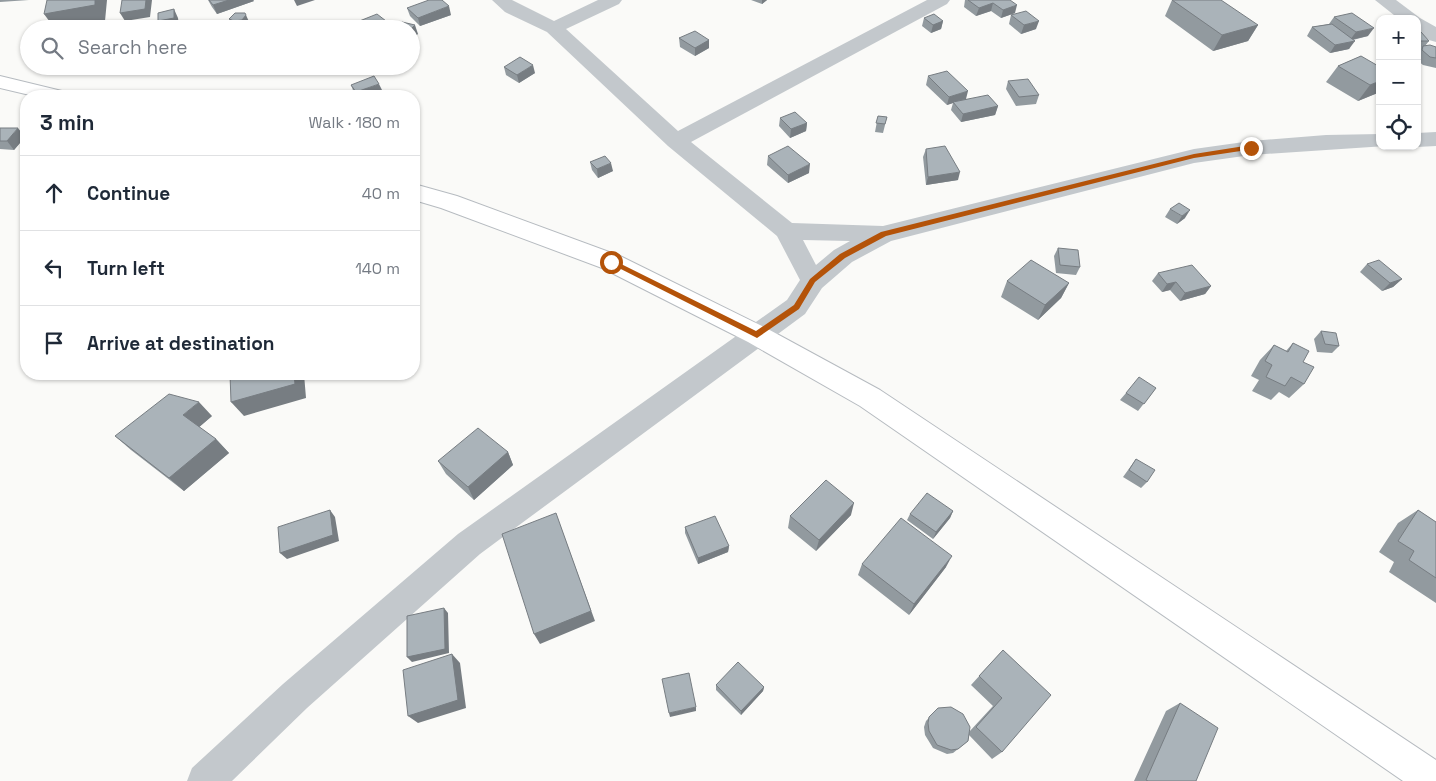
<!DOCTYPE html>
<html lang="en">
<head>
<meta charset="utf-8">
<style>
	:root { --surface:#fff; --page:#f6f6f7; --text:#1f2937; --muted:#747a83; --line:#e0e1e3 }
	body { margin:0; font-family:"Space Grotesk",sans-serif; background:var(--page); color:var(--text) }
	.controls { position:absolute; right:15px; top:15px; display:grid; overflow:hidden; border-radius:10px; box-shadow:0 1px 4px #0004 }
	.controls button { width:45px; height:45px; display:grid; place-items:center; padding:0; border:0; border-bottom:1px solid var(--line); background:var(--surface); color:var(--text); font:25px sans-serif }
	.stop { position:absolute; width:15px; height:15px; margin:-11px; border:4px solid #b45309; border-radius:50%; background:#fff }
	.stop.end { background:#b45309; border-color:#fff; box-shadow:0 1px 5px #0008 }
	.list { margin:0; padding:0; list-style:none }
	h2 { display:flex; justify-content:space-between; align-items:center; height:65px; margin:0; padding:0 20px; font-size:21px }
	h2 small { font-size:16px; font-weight:400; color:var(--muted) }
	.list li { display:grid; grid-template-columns:32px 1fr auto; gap:15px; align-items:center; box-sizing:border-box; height:75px; padding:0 20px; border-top:1px solid var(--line) }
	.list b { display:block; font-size:19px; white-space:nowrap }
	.list em { font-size:16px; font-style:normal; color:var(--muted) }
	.icon { flex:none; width:28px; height:28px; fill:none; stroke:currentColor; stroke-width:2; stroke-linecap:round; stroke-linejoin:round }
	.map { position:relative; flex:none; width:1436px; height:781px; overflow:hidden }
	.search { position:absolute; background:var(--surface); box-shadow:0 1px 4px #0004; left:20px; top:20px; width:400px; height:55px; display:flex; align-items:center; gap:12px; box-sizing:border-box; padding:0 18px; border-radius:28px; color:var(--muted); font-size:19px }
	.panel { position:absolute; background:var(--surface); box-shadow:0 1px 4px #0004; left:20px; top:90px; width:400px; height:290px; border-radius:20px }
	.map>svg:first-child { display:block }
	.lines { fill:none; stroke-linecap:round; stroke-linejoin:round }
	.secondary-casing { stroke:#b6bbc0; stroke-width:2 }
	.street { fill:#c3c8cc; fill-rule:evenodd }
	.secondary { fill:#fff; fill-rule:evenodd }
	.wall { fill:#929a9f }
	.shaded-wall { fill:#777d82 }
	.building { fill:#aab3b9; stroke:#777d82 }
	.route { fill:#b45309 }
</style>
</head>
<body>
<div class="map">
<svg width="1436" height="781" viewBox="0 0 1436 781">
	<rect width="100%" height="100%" fill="#fafaf8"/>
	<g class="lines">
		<g class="secondary-casing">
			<path id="secondary" d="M0,76l66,16 3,4h-35l-34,-8z
				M414,184l43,12 163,60 146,72 114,62 556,370v21h-33l-543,-375 -112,-64 -146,-74 -161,-60 -27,-8z"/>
		</g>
		<path class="street" d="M492,0h20l42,21 44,-21h24l-3,4 -53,25 112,102 249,-131h23l-3,4 -256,138 101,81 91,3 311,-77 57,-8 75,-6 54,-1v12h6l-135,9 -57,8 -303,78 -39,21 -30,26 -17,26 -325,240 -173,154 -75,73h-45l5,-13 91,-84 175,-150 329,-234 13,-20 -23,-44 -109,-90 -121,-114 -42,-20zM803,240l47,1 -16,9 -18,15z
			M1375,0h21l24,18 16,9v15l-7,-2 -12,-8v-13h-18z
			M1436,132v14l-19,1 -2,-1h2v-13z"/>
		<use href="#secondary" class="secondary"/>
	</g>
	<path class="wall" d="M0,0h29l-29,2z
		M208,0h45l1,1 -37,13 -5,-7z
		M751,0h16l-5,4z
		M965,0h45l5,13 -14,5 -10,-7 -15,5 -12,-9z
		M1172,0l86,25 -10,16 -35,10 -48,-35z
		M407,8l44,7 -31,11 -10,-10z
		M1011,15l25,14 -15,5 -12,-10z
		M1334,17l34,19 -15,4 -4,9 -19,4 -23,-17 5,-9 17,-3z
		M924,18l19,3 -2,8 -10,4 -9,-7z
		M229,19l21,5 -3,4 -10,1 -3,-2z
		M357,22l31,7h-28z
		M679,38l30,2v8l-14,8 -15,-9z
		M1417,41h12l-4,5 11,1v21l-13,-3 -6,-5v-6l4,-5h-4z
		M1361,56l19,36 -22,9 -32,-19 12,-16z
		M504,67l31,6 -16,10 -13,-8z
		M928,76l38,23 32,7 -3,9 -34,7 -10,-12 2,-7 -6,2 -21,-20z
		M1008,81l31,14 -3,9 -20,2 -10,-17z
		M351,85l32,7 -11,4h-16l-2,-3z
		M878,116l9,1 -4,16 -8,-1z
		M780,118l27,5 -1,8 -16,7 -11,-12z
		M0,128l25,9 -11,13 -14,-1z
		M926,149l32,31 -32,5 -3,-28z
		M768,156l41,17 -21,10 -21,-18z
		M590,162l23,9 -15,7 -6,-8z
		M1170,209l15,9 -8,6 -12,-7z
		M1058,248l22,19 -4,8 -20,-2 -2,-17z
		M1367,264l35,15 -9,8 -11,4 -22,-19z
		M1158,273l53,13 -6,8 -25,7 -10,-11 -8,2 -10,-11z
		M1007,281l62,2 -8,15 -23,22 -37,-23z
		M1321,331l18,15 -7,7 -15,-1 -3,-13z
		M1293,343l10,19 1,22 -15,14 -10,-6 -8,8 -19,-9 7,-11 -8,-4 9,-16 14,-15 12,6z
		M1156,388l-18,23 -18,-11 6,-7z
		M212,416l-13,11 17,12 13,14 -45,38 -53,-41 -16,-14z
		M508,452l5,13 -39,35 -28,-26 -8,-13z
		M1136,459l11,23 -6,6 -18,-11z
		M1418,510l18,12v81l-47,-31 5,-10 -15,-10 19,-29z
		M953,511l-3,7 -17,21 -26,-19 3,-6z
		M851,515l-35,36 -28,-23 2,-12z
		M685,527l44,19 -1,6 -30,12 -13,-31z
		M862,564l84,3 -37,48 -51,-40z
		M1003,650l-1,102 -10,7 -23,-24 -1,6 -15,12 -6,1 -14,-6 -8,-13 -1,-8 2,-6 12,-13 31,24 24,-26 -22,-21z
		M716,685l48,2 -1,4 -22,24 -25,-25z
		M1180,703l16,78h-62l32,-70z"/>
	<path class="shaded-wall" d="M95,0h12l-2,21 -41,8h-9l-11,-15z
		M146,0h6l-2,17 -25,4 -5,-8z
		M229,0h24l1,1 -37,13 -4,-9z
		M294,0h21l-18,6z
		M762,0h5l-5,4z
		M993,3l-2,8 -15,5 3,-8z
		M1017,5l-2,8 -14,5 2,-8z
		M449,6l2,9 -31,11 -2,-8z
		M174,9l4,9 1,8 -16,3 -5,-8z
		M246,15l4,9 -3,4 -9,1 -4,-8z
		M386,21l2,8h-20z
		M943,21l-2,8 -10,4 2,-8z
		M1039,21l-3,8 -15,5 3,-9z
		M415,25l3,9 -7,6v-11z
		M1258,25l-10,16 -35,10 9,-16z
		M1374,28l-6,8 -18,4 6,-8z
		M709,40v8l-14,8v-8z
		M1355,41l-6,8 -19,4 5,-8z
		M533,65l2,8 -16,10 -2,-8z
		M1380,81v11l-22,9 12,-16z
		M379,84l4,8 -11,4h-14l-2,-4z
		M968,91l-2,8 -13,3v1l-6,2 2,-8z
		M998,106l-3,9 -34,7 2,-8z
		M807,123l-1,8 -16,7 1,-9z
		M18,128l7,9 -11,13 -7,-9z
		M611,163l2,8 -15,7 -1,-9z
		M810,164l-1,9 -21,10v-8z
		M960,172l-2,8 -32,5 2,-8z
		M1190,210l-5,8 -8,6 5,-8z
		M1402,279l-9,8 -11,4 8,-8z
		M1176,282l-6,8 -8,2 5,-8z
		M1069,283l-8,15 -23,22 7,-15z
		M1211,286l-6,8 -25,7 5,-8z
		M294,374h10l2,24 -62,18 -13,-14z
		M199,402l13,14 -15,13 -14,-14z
		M216,439l13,14 -45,38 -15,-13z
		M508,452l5,13 -39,35 -6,-13z
		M854,503l-3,12 -35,36 3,-11z
		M330,510l5,7 4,24 -52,18 -7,-6z
		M953,511l-3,7 -17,21 3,-7z
		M560,525l35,96 -55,23 -6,-10z
		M729,546l-1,6 -30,12v-6z
		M952,556l-6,11 -37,48 5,-11z
		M444,608l4,5 1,40 -37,9 -5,-5z
		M452,654l8,9 6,45 -48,15 -10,-7z
		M764,687l-1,4 -22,24v-4z
		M696,707v4l-26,6 -1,-4z"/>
	<path class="building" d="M47,0h48v5l-51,9z
		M122,0h24l-1,9 -25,4z
		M209,0h20l-16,5z
		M429,0h13l7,6 -31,12 -11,-10z
		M968,0h42l7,5 -14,5 -10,-7 -14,5z
		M1172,0h49l37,25 -36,10z
		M174,9v9l-16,3v-8z
		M1026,11l13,10 -15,4 -13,-10z
		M235,13h10l1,2 -4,5 -8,1 -5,-2z
		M1352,13l22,15 -18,4 -22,-15z
		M377,14l9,7 -18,8h-2l-9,-7z
		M934,14l9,7 -10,4 -9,-7z
		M402,22l13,3 -4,4h-17z
		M1332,24l23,17 -20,4 -23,-18z
		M695,31l14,9 -14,8 -16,-10z
		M1417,32h4l8,9h-12z
		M1430,45l6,2v11l-6,-1 -8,-7 1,-4z
		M1361,56l19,11v14l-10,4 -32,-19z
		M520,57l13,8 -16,10 -13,-8z
		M947,71l21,20 -19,6 -21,-21z
		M374,76l5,8 -23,8 -5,-7z
		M1028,79l11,16 -20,2 -11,-16z
		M988,95l10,11 -35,8 -10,-12z
		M795,112l12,11 -16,6 -11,-11z
		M878,116l9,1 -2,7 -9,-1z
		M0,128h18l-11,13h-7z
		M788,146l22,18 -22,11 -20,-19z
		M945,146l15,26 -32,5 -2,-28z
		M605,156l6,7 -14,6 -7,-7z
		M1179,203l11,7 -8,6 -12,-7z
		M1058,248l20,2 2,17 -20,-2z
		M1031,260l38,23 -24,22 -38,-24z
		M1379,260l23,19 -12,4 -23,-19z
		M1192,265l19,21 -26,7 -9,-11 -9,2 -9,-11z
		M1321,331l15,2 3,13 -14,-2z
		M1293,343l16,8 -6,11 11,5 -10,17 -13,-7 -6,9 -19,-9 6,-12 -7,-4 9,-16 14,7z
		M230,374h64l1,10 -64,18z
		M1139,377l17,11 -12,16 -18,-11z
		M169,394l30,8 -16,13 33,24 -47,39 -54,-42z
		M478,428l30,24 -40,35 -30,-26z
		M1136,459l19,11 -8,12 -18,-12z
		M826,480l28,23 -35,37 -29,-24z
		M927,493l26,18 -17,21 -26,-18z
		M330,510l3,25 -53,18 -2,-26z
		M1418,510l18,12v56l-27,-18 5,-9 -16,-10z
		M556,513l35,98 -57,23 -32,-100z
		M715,516l14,30 -31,12 -13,-31z
		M901,518l51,38 -38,48 -52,-40z
		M444,608l1,41 -38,8v-41z
		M1003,650l48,45 -49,57 -26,-25 26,-29 -23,-22z
		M452,654l6,46 -50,16 -5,-46z
		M738,662l26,25 -23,24 -25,-26z
		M689,673l7,34 -27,6 -7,-34z
		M1180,703l38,25 -22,53h-48l-2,-1z
		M951,707l12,7 7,13 -2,14 -10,8 -7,1 -14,-5 -8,-14 -1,-8 1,-6 9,-9z"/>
	<path class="route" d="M1251,145l3,3v1l-60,9 -308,78 -41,22 -30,24 -16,27 -42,29 -150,-76 6,-2 143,71 38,-26 16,-26 30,-25 41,-22 313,-78z"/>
</svg>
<div class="controls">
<button>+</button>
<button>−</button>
<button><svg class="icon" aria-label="locate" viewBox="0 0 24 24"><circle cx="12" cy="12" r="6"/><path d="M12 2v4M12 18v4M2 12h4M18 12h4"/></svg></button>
</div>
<div class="stop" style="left:611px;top:262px"></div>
<div class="stop end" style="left:1251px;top:148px"></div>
<div class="search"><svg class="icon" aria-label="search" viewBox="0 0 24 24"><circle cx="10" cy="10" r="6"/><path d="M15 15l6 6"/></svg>Search here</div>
<section class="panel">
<h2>3 min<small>Walk · 180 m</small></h2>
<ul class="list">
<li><svg class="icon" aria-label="ahead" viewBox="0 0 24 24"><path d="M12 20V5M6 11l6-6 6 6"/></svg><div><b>Continue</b></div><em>40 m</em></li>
<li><svg class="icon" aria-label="left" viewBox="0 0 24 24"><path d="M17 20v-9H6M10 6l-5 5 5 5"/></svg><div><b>Turn left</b></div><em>140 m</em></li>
<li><svg class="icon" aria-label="arrive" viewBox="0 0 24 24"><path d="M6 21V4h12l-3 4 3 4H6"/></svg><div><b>Arrive at destination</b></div></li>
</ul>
</section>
</div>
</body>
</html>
